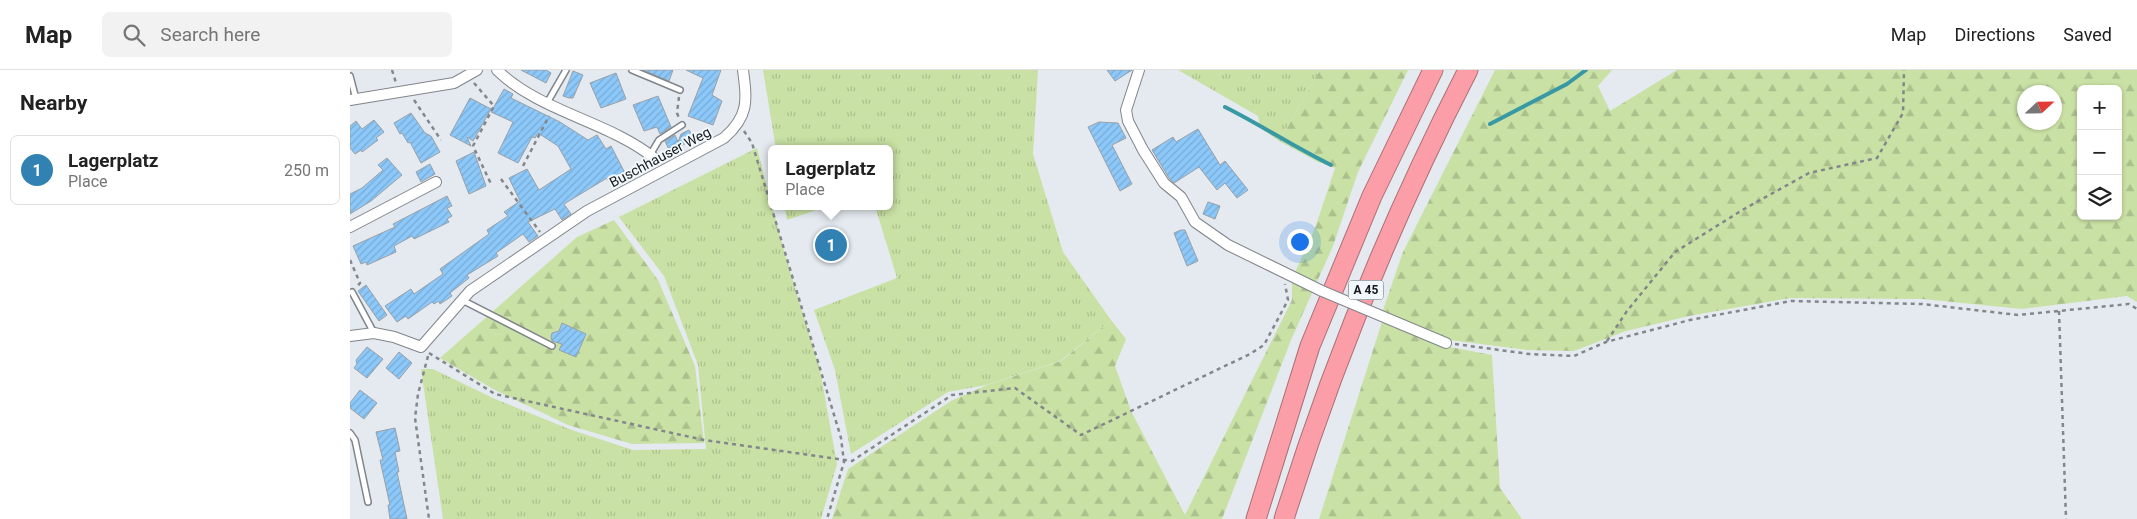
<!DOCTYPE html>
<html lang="en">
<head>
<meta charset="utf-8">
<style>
	:root { --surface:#fff; --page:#f2f2f2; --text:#222; --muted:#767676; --line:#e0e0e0; --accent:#3182b3 }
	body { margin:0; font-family:Roboto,sans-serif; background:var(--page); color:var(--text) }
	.controls { position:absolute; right:15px; top:15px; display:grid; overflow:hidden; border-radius:8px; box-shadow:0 1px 4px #0004 }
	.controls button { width:45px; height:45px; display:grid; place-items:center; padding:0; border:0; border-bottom:1px solid var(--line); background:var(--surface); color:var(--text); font:25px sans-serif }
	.compass { position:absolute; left:1667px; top:15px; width:45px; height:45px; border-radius:50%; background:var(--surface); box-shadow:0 1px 4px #0004; rotate:68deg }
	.you { position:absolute; left:949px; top:171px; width:18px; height:18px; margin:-12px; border:4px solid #fff; border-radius:50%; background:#1a73e8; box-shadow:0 0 0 8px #1a73e833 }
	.badge { display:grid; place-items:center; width:32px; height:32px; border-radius:50%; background:var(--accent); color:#fff; font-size:16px; font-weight:700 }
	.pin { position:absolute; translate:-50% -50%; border:2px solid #fff; box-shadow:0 1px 5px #0006 }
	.popup { position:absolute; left:418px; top:75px; width:125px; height:65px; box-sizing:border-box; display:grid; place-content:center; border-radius:8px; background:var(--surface); filter:drop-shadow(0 1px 4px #0005); font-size:16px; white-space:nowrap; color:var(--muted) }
	.popup b { font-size:19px; color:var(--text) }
	.popup::after { content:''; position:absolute; left:50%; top:100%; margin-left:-10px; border:10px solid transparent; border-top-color:var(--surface) }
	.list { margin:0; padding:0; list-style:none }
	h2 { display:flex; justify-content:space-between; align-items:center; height:65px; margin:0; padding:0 20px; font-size:21px }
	h2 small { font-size:16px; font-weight:400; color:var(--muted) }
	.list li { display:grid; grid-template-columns:32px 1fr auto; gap:15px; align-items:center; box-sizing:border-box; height:70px; margin:0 10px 10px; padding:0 10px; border:1px solid var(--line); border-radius:8px }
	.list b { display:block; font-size:19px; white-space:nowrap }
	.list p { margin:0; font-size:16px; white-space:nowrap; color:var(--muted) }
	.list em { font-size:16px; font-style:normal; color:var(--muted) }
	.icon { flex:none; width:28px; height:28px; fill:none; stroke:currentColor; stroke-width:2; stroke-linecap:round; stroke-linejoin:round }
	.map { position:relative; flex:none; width:1787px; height:449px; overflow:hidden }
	header { display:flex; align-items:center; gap:30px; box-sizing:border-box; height:70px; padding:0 25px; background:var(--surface); border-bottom:1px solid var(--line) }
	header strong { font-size:24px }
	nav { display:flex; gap:28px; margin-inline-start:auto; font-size:18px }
	.search { width:350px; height:45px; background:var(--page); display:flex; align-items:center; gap:12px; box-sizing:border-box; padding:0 18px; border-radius:8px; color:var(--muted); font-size:19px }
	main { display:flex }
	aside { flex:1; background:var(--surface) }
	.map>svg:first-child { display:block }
	.grass { fill:url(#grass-tufts) }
	.forest { fill:url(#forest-firs); fill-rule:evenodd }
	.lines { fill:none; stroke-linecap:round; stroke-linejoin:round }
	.stream { stroke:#3899a5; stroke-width:4 }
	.building { fill:url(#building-hatch); stroke:#9aa0a5 }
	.lane-casing { stroke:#80858a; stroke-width:8 }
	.street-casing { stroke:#80858a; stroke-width:12 }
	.highway-casing { stroke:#ab6f76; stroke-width:21 }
	.path { stroke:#83878b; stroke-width:2.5; stroke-dasharray:4 4; stroke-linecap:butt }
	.lane { stroke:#fff; stroke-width:5 }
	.street { stroke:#fff; stroke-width:10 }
	.highway { stroke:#fb9ea7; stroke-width:19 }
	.street-bridge-casing { stroke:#80858a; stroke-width:12; stroke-linecap:butt }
	.street-bridge { stroke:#fff; stroke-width:10 }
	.labels { text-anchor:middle; stroke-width:4; stroke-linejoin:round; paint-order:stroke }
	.shield { fill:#f1f8fd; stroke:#585b5e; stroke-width:1 }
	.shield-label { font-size:12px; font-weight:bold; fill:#16181a }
	.street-label { font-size:14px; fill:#16181a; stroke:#f1f8fd }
</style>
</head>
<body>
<header>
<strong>Map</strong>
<div class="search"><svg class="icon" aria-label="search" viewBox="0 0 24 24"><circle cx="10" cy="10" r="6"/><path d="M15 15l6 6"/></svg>Search here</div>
<nav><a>Map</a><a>Directions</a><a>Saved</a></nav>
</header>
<main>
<aside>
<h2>Nearby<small></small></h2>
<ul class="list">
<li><span class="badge">1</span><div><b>Lagerplatz</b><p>Place</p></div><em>250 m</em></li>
</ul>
</aside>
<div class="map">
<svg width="1787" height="449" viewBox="0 0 1787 449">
	<defs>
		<pattern id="grass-tufts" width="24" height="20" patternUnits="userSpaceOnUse" patternTransform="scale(1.25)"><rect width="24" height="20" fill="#c9e1a4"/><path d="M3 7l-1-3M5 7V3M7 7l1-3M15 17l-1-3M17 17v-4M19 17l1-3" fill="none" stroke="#acc08d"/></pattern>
		<pattern id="forest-firs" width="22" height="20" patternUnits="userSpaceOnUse" patternTransform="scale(1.25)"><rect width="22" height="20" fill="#c9e1a4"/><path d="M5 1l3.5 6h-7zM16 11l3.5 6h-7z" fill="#acc08d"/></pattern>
		<pattern id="building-hatch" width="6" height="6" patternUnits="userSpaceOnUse" patternTransform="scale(1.25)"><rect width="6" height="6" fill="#8cc8f9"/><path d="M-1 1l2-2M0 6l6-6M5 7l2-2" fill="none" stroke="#78abd5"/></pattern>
	</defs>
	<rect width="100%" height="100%" fill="#e4eaf0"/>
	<path class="grass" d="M413,0h275l-5,84 30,98 48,68 -51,41 -74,24 -38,7 -97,62 -16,-84 -21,-60 83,-32 -22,-72h15v-57h-114z
		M828,0h142l-41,71 -19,-13 -2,-12z
		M407,78l29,110 34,112 17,94 -16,55h-378l-22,-150h12l62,30 74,30 64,21 73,-1 -8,-84 -34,-89 -45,-59z
		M434,136h44l-41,14z"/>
	<path class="forest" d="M970,0h88l-50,102 -25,74 -42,94 -69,179h-390l16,-50 103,-68 36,-16 74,-24 50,-41 15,19 -11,27 16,45 54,104 107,-215v-21l23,-51 20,-60 -17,-6 -39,-21z
		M1145,0h117l-14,16 12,25 67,-41h460v232l-10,-6 -105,13 -99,-10 -133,-1 -101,18 -63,15 -52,20 -47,-1 -78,-10 -67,-27 21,-61zM1731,19h37v127h-37zM1674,22h30v30h-30z
		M264,150l44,60 37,86 9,77 -72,1 -64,-19 -75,-36 -53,-31 137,-121z
		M1032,252l63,24 47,9 8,133 22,31h-203z"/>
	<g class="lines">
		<path class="stream" d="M875,37c36,18 69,40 106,58
			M1140,54l77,-40 19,-14"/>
	</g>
	<path class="building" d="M171,0h25l5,3 -5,10z
		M293,0h30l-4,11z
		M336,0h35l-9,25 10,6 -9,24 -25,-9 15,-38z
		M757,0h25l-17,11z
		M223,1l10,4 -10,23h-4l-6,-2z
		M266,3l10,26 -25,9 -11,-25z
		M154,19l9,5 -2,4 49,24 28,18 9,-5 9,14 5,-3 14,27 -16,9 -2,-4 -43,26 7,10 -9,6 -7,-11 -27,13 10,14 -9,6 -6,-8 -27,19 2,3 -31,19 2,3 -19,15 2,3 -12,8 -1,-3 -5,3 -2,-2 -24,17 -2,-3 -9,6 -12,-16 26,-17 3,5 29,-20 -3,-5 49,-35 -2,-4 21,-14 -4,-4 16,-11 -11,-23 18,-9 12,21 32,-21 -13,-23 -20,-13 -3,5 -3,-1 -14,26 -20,-10 15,-31 -22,-10z
		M308,26l13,31 -11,7 -3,-7 -13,4 -11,-26z
		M120,28l21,11 -18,32 -6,-4 4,9 -21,-11z
		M61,43l14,20 6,3 9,16 -19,11 -11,-21 -2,1 -6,-10 -2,1 -6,-11z
		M24,50l10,12 -8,6 2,2 -16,12 -1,-2 -6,4 -5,-6v-22l6,-5 6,8z
		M749,52l19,1 8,15 -14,7 20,39 -12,7 -32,-64z
		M848,59l22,36 5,-4 23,29 -11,8 -12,-15 -8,7 -18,-23 -25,16 -5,-5 -17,-28 21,-13 3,5z
		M339,60l5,9 -24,13 -5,-11 10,-6 3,7 3,-8z
		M124,82l12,34 -17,8 -13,-33z
		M37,88l15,17 -31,26 -21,13v-20l12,-6 21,-18 -5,-5z
		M80,94l5,10 -14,8 -5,-10z
		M97,126l5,10 -5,2 5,8 -5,3 2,3 -35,17 -2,-3 -18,10 2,6 -29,13 -1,-3 -5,2 -8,-18 42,-19 -2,-3z
		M858,132l12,4 -5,13 -12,-5z
		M831,160h4l13,31 -11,5 -13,-33z
		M16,215l21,30 -8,6 -21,-30z
		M212,253l24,11 -10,23 -17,-7 3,-6 -10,-3 -1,-4 1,-4 7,-2z
		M17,277l16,12 -16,19 -13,-10 3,-4 -1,-4z
		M49,282l13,11 -13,16 -13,-11z
		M10,320l17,13 -13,16 -14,-11v-5z
		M45,358l5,23 -5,1 4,20h-2l10,47h-17l-2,-14h2l-10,-45h3l-7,-28z"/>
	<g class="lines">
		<g class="lane-casing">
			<path id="lane" d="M282,0l48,20
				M0,6l6,23
				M197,33l19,-33
				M300,85l9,-15 23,-15
				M2,222l22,41
				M112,230l90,46
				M0,363l5,7 13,62"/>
		</g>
		<g class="street-casing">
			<path id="street" d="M147,0c43,42 111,51 157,88
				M789,0l-13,40 2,11 15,29 21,33 17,14 14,25 33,23 94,46
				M0,30l104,-17 23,-13
				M0,157l86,-45
				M1053,255l43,18
				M0,266l24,-3 20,4 27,10 49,-56 117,-80 137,-73c25,-22 23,-37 19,-68"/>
		</g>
		<g class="highway-casing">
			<path id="highway" d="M906,449l54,-173 62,-150 61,-126
				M934,449c48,-154 110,-305 184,-449"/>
		</g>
		<path class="path" d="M42,0l4,13
			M124,13l20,23 -21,40 19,40
			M329,27l-2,16 2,5
			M64,30l27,40
			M394,61l8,12 89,295 3,24 -17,57
			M173,96l26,-50
			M151,109l39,53
			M0,190l10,23 -3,4
			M1709,241l7,208
			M1257,271l20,-30 48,-59 69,-43 65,-36 68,-15 26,-45 1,-43
			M1105,274l74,10 45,2 32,-14 84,-22 101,-19 131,3 96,11 111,-11 8,5
			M79,283l66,41 209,46 148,21 100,-66 63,-7 66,47 169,-81 14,-9 24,-45 -3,-16
			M78,286l-10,38 -3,24 14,101"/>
		<use href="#lane" class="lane"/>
		<use href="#street" class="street"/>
		<use href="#highway" class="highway"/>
		<g class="street-bridge-casing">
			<path id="street-bridge" d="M972,221l81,34"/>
		</g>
		<use href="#street-bridge" class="street-bridge"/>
	</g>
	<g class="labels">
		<rect class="shield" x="998.5" y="210.5" width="35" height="19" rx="4"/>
		<g class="shield-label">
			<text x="1016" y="224">A 45</text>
		</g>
		<g class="street-label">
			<text transform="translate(310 87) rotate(-28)" y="5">Buschhauser Weg</text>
		</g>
	</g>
</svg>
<div class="controls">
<button>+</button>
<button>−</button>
<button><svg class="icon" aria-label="layers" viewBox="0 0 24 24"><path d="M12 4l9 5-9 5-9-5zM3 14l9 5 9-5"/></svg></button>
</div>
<svg class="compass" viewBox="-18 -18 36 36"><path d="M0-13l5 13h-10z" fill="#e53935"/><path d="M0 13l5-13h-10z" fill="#767676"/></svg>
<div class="you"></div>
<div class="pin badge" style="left:481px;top:175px">1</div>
<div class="popup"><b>Lagerplatz</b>Place</div>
</div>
</main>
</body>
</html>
